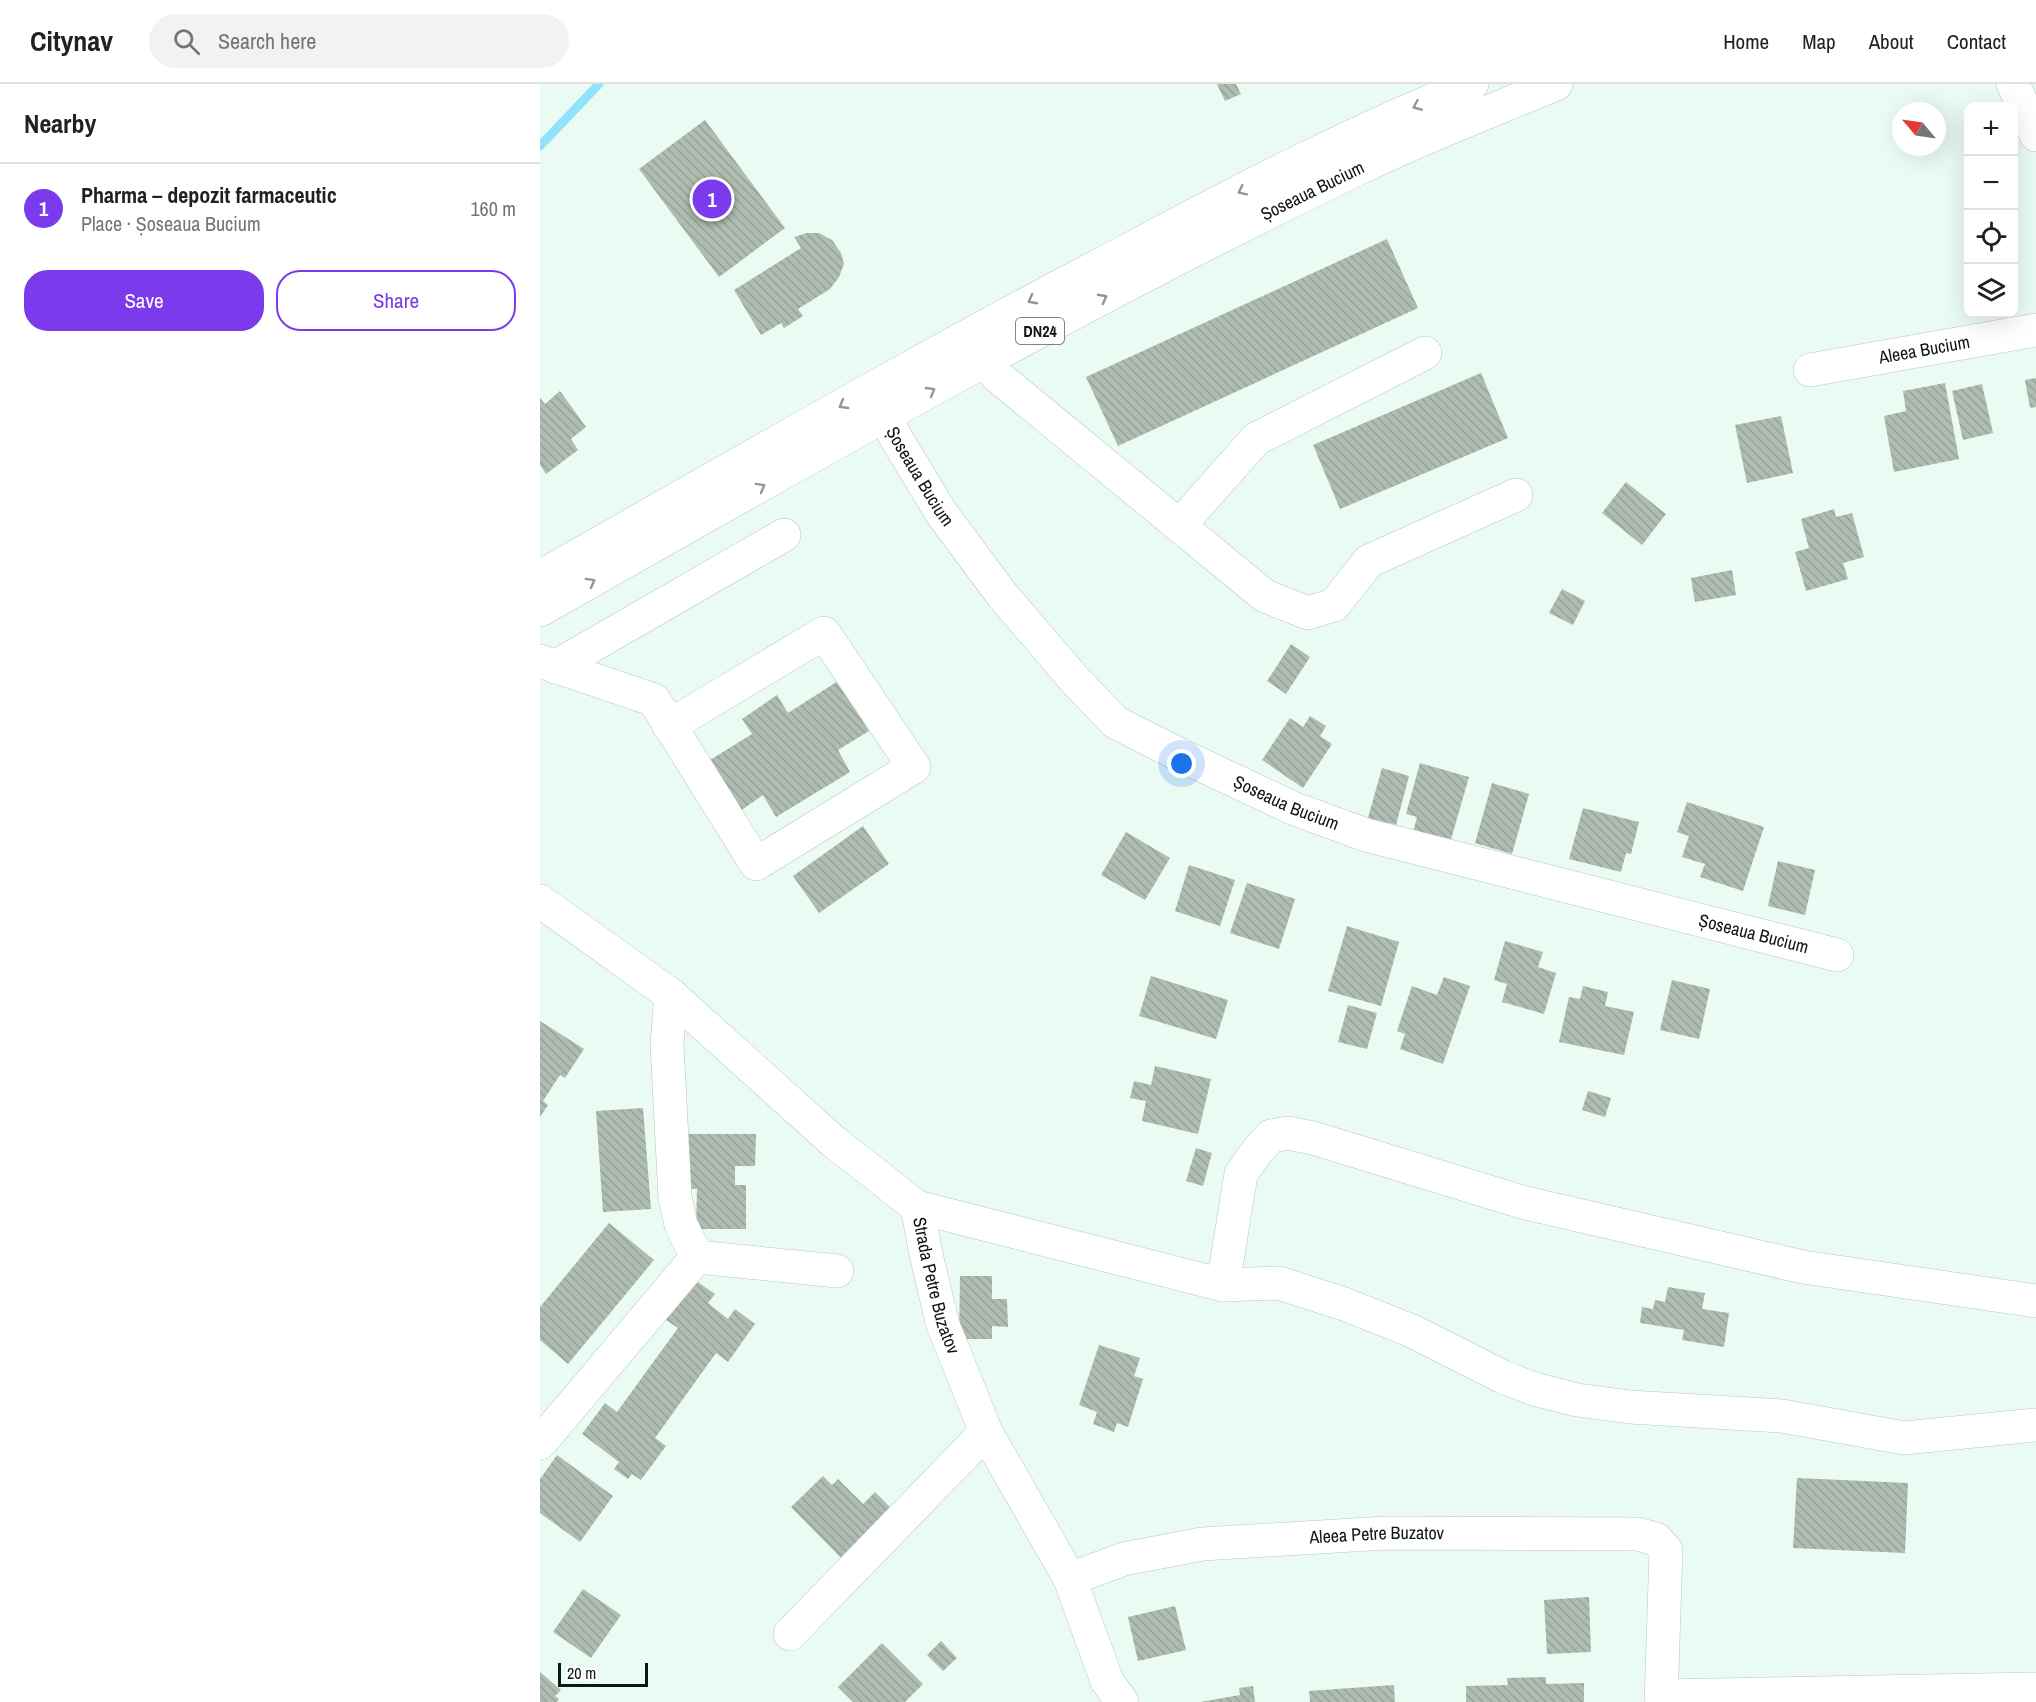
<!DOCTYPE html>
<html lang="en">
<head>
<meta charset="utf-8">
<style>
	:root { --surface:#fff; --page:#f2f2f2; --text:#202124; --muted:#757577; --line:#e0e0e0; --accent:#7c3aed }
	body { margin:0; font-family:"Archivo Narrow",sans-serif; background:var(--page); color:var(--text) }
	.controls { position:absolute; right:18px; top:18px; display:grid; overflow:hidden; border-radius:12px; box-shadow:0 6px 24px #0002 }
	.controls button { width:54px; height:54px; display:grid; place-items:center; padding:0; border:0; border-bottom:2px solid var(--line); background:var(--surface); color:var(--text); font:30px sans-serif }
	.compass { position:absolute; left:1352px; top:18px; width:54px; height:54px; border-radius:50%; background:var(--surface); box-shadow:0 6px 24px #0002; rotate:299deg }
	.scale { position:absolute; left:18px; bottom:15px; width:90px; box-sizing:border-box; padding-left:6px; border:3px solid #101614; border-top:0; font-size:16px; line-height:21px; white-space:nowrap; color:#101614; -webkit-text-stroke:4px #fff; paint-order:stroke }
	.you { position:absolute; left:642px; top:680px; width:21px; height:21px; margin:-15px; border:4px solid #fff; border-radius:50%; background:#1a73e8; box-shadow:0 0 0 9px #1a73e833 }
	.badge { display:grid; place-items:center; width:39px; height:39px; border-radius:50%; background:var(--accent); color:#fff; font-size:20px; font-weight:700 }
	.pin { position:absolute; translate:-50% -50%; border:3px solid #fff; box-shadow:0 2px 6px #0006 }
	.list { margin:0; padding:0; list-style:none }
	h2 { display:flex; justify-content:space-between; align-items:center; height:78px; margin:0; padding:0 24px; font-size:26px }
	h2 small { font-size:20px; font-weight:400; color:var(--muted) }
	.list li { display:grid; grid-template-columns:39px 1fr auto; gap:18px; align-items:center; box-sizing:border-box; height:90px; padding:0 24px; border-top:2px solid var(--line) }
	.list b { display:block; font-size:22px; white-space:nowrap }
	.list p { margin:0; font-size:20px; white-space:nowrap; color:var(--muted) }
	.list em { font-size:20px; font-style:normal; color:var(--muted) }
	.actions { display:flex; gap:12px; padding:18px 24px }
	.actions a { flex:1; padding:14px 0; border:2px solid var(--accent); border-radius:24px; text-align:center; font-size:21px; color:var(--accent) }
	.actions .main { background:var(--accent); color:#fff }
	.icon { flex:none; width:33px; height:33px; fill:none; stroke:currentColor; stroke-width:2; stroke-linecap:round; stroke-linejoin:round }
	.map { position:relative; flex:none; width:1496px; height:1618px; overflow:hidden }
	header { display:flex; align-items:center; gap:36px; box-sizing:border-box; height:84px; padding:0 30px; background:var(--surface); border-bottom:2px solid var(--line) }
	header strong { font-size:28px }
	nav { display:flex; gap:33px; margin-inline-start:auto; font-size:21px }
	.search { width:420px; height:54px; background:var(--page); display:flex; align-items:center; gap:15px; box-sizing:border-box; padding:0 21px; border-radius:33px; color:var(--muted); font-size:22px }
	main { display:flex }
	aside { flex:1; background:var(--surface) }
	.map>svg:first-child { display:block }
	.lines { fill:none; stroke-linecap:round; stroke-linejoin:round }
	.stream { stroke:#90e3fb; stroke-width:9 }
	.building { fill:url(#building-back-hatch) }
	.minor-casing { stroke:#b7c7c1; stroke-width:34 }
	.major-casing { stroke:#b7c7c1; stroke-width:34 }
	.minor { stroke:#fff; stroke-width:33 }
	.major { stroke:#fff; stroke-width:33 }
	.oneway { stroke:#939695 }
	.labels { text-anchor:middle; stroke-width:6; stroke-linejoin:round; paint-order:stroke }
	.shield { fill:#fff; stroke:#585c5a; stroke-width:1.5 }
	.shield-label { font-size:16px; font-weight:bold; fill:#101614 }
	.street-label { font-size:18px; fill:#101614; stroke:#fff }
</style>
</head>
<body>
<header>
<strong>Citynav</strong>
<div class="search"><svg class="icon" aria-label="search" viewBox="0 0 24 24"><circle cx="10" cy="10" r="6"/><path d="M15 15l6 6"/></svg>Search here</div>
<nav><a>Home</a><a>Map</a><a>About</a><a>Contact</a></nav>
</header>
<main>
<aside>
<h2>Nearby<small></small></h2>
<ul class="list">
<li><span class="badge">1</span><div><b>Pharma – depozit farmaceutic</b><p>Place · Șoseaua Bucium</p></div><em>160 m</em></li>
</ul>
<div class="actions"><a class="main">Save</a><a>Share</a></div>
</aside>
<div class="map">
<svg width="1496" height="1618" viewBox="0 0 1496 1618">
	<defs>
		<pattern id="building-back-hatch" width="6" height="6" patternUnits="userSpaceOnUse" patternTransform="scale(1.5)"><rect width="6" height="6" fill="#b0bcb1"/><path d="M-1 5l2 2M0 0l6 6M5-1l2 2" fill="none" stroke="#96a197"/></pattern>
	</defs>
	<rect width="100%" height="100%" fill="#eafbf4"/>
	<g class="lines">
		<path class="stream" d="M0,62l59,-62"/>
	</g>
	<path class="building" d="M677,0h19l5,10 -16,7z
		M165,36l80,108 -66,49 -80,-108z
		M267,149h12l13,7 9,13 3,11 -5,13 -9,12 -32,20 5,7 -19,12 -3,-5 -20,12 -27,-45 67,-42 -7,-11z
		M847,155l31,69 -300,138 -32,-69z
		M941,289l27,65 -168,71 -27,-64z
		M1496,294v29l-6,1 -5,-28z
		M1405,299l14,76 -65,13 -10,-56 22,-5 -3,-20z
		M1442,300l11,49 -30,7 -11,-49z
		M20,307l26,36 -15,12 7,11 -32,24 -6,-9v-67l5,6z
		M1241,332l12,57 -46,10 -12,-58z
		M1086,398l40,32 -24,31 -40,-32z
		M1294,425l2,8 16,-4 12,44 -21,6 5,16 -42,12 -11,-39 14,-4 -8,-29z
		M1192,486l4,25 -41,7 -4,-24z
		M1022,505l23,12 -12,24 -24,-12z
		M751,560l19,13 -24,37 -19,-13z
		M298,597l31,50 -31,19 12,22 -74,45 -13,-22 -30,21 -31,-51 50,-31 -10,-15 35,-24 11,18z
		M770,632l16,10 -6,10 12,8 -29,44 -41,-28 28,-42 13,9z
		M880,679l49,14 -19,66 -37,-11 4,-15 -11,-3z
		M842,684l27,8 -13,49 -28,-7z
		M952,699l37,11 -17,60 -37,-11z
		M1147,718l77,25 -21,64 -43,-14 5,-13 -23,-7 7,-21 -12,-4z
		M1043,724l56,14 -8,32 -5,-1 -5,19 -52,-13z
		M323,742l26,38 -70,49 -26,-37z
		M586,748l44,26 -25,42 -44,-25z
		M1238,777l37,9 -10,45 -37,-9z
		M649,781l46,15 -15,46 -45,-15z
		M707,799l48,16 -16,50 -49,-16z
		M807,842l52,16 -18,64 -53,-15z
		M965,857l38,11 -5,15 18,6 -12,41 -42,-12 5,-18 -13,-4z
		M611,892l77,24 -12,39 -77,-23z
		M904,893l26,9 -27,78 -43,-15 5,-15 -8,-3 15,-45 25,9z
		M1132,896l38,9 -11,50 -39,-9z
		M1043,902l25,6 -3,14 29,6 -10,43 -65,-13 10,-45 11,2z
		M808,921l29,8 -10,36 -29,-7z
		M0,937l44,28 -19,29 -5,-3 -17,26 5,4 -8,12z
		M615,982l56,13 -13,55 -56,-13 4,-20 -16,-3 4,-17 17,4z
		M1048,1007l23,7 -6,19 -23,-7z
		M103,1024l8,101 -48,3 -7,-101z
		M141,1050h75l-1,32h-20v19h11v44h-50l1,-40h-8z
		M656,1064l16,5 -9,33 -17,-5z
		M69,1139l45,37 -86,104 -28,-24v-33z
		M420,1192h32v23h15l1,28 -16,-1v13h-33z
		M152,1194l23,16 -7,9 20,16 7,-10 20,15 -27,38 -12,-9 -61,85 11,8 -25,34 -9,-6 -4,5 -14,-10 5,-7 -37,-28 23,-31 12,9 61,-84 -15,-10z
		M1128,1203l37,6 -3,16 27,4 -5,34 -42,-7 2,-10 -44,-7 2,-16 11,2 2,-9 10,2z
		M559,1261l41,13 -6,18 9,3 -15,48 -11,-4 -3,9 -21,-8 4,-12 -18,-7z
		M17,1371l56,41 -33,46 -40,-29v-34z
		M283,1392l9,9 6,-6 25,25 12,-12 18,18 -50,50 -52,-53z
		M1257,1394l111,5 -3,70 -112,-5z
		M43,1505l38,26 -30,43 -38,-26z
		M1049,1513l2,55 -44,2 -3,-54z
		M635,1522l11,44 -48,11 -10,-44z
		M401,1557l16,17 -14,13 -16,-16z
		M342,1559l41,41 -18,18h-52l-15,-15z
		M0,1588l21,18 -6,6 4,3 -2,3h-17z
		M1006,1593v7l38,-1v19h-118v-16l42,-1 -1,-7z
		M854,1601l1,17h-85l-1,-11z
		M713,1602l2,16h-55l40,-7 -1,-7z"/>
	<g class="lines">
		<g class="minor-casing">
			<g id="minor">
				<path d="M1473,0l23,51"/>
				<path d="M435,252l22,40 268,220 43,17 26,-8 35,-44 147,-66"/>
				<path id="s1" d="M1270,286l226,-40"/>
				<path id="s2" d="M332,307l24,47 46,76 61,82 72,84 40,42 63,32 117,55 71,26 471,120"/>
				<path d="M639,442l77,-87 169,-86"/>
				<path d="M0,577l114,39 102,164 158,-97 -90,-134 -155,93"/>
				<path d="M15,583l229,-132"/>
				<path id="s3" d="M0,817l131,94 162,146 84,66 10,52 16,66 43,107 84,147 37,102 15,21"/>
				<path d="M377,1123l306,78 56,-2 65,21 68,27 91,46 31,12 43,11 53,7 152,9 122,22 132,-13"/>
				<path d="M157,1173l140,14"/>
				<path d="M683,1201l18,-111 17,-24 13,-14 17,-3 25,5 209,64 281,65 233,34"/>
				<path d="M0,1359l157,-186 -16,-32 -6,-28 -8,-152 4,-50"/>
				<path id="s4" d="M530,1495l54,-20 78,-15 184,-11 251,1 19,5 10,11 -5,152"/>
				<path d="M250,1550l196,-202"/>
				<path d="M1121,1612l375,-7"/>
			</g>
		</g>
		<g class="major-casing">
			<g id="major">
				<path d="M0,493c192,-109 383,-220 579,-322 114,-61 232,-123 353,-171"/>
				<path id="s5" d="M0,526c273,-155 547,-312 830,-447 61,-29 124,-53 186,-79"/>
			</g>
		</g>
		<use href="#minor" class="minor"/>
		<use href="#major" class="major"/>
	</g>
	<defs><path id="oneway-chevron" d="M-2-3.5L2.5 0L-2 3.5" fill="none" stroke-width="1.6" stroke-linecap="round" stroke-linejoin="round" transform="scale(1.5)"/></defs>
	<g class="oneway">
		<use href="#oneway-chevron" transform="translate(877 22) rotate(156)"/>
		<use href="#oneway-chevron" transform="translate(702 107) rotate(154)"/>
		<use href="#oneway-chevron" transform="translate(563 214) rotate(-28)"/>
		<use href="#oneway-chevron" transform="translate(492 216) rotate(152)"/>
		<use href="#oneway-chevron" transform="translate(391 307) rotate(-30)"/>
		<use href="#oneway-chevron" transform="translate(303 321) rotate(150)"/>
		<use href="#oneway-chevron" transform="translate(221 403) rotate(-29)"/>
		<use href="#oneway-chevron" transform="translate(51 498) rotate(-29)"/>
	</g>
	<g class="labels">
		<rect class="shield" x="476" y="234" width="48" height="26" rx="4.5"/>
		<g class="shield-label">
			<text x="500" y="253">DN24</text>
		</g>
		<g class="street-label">
			<text dy="6" stroke="none"><textPath href="#s5" startOffset="879">Șoseaua Bucium</textPath></text>
			<text dy="6" stroke="none"><textPath href="#s1" startOffset="116">Aleea Bucium</textPath></text>
			<text dy="6" stroke="none"><textPath href="#s2" startOffset="98">Șoseaua Bucium</textPath></text>
			<text dy="6" stroke="none"><textPath href="#s2" startOffset="602">Șoseaua Bucium</textPath></text>
			<text dy="6" stroke="none"><textPath href="#s2" startOffset="1088">Șoseaua Bucium</textPath></text>
			<text dy="6" stroke="none"><textPath href="#s3" startOffset="567">Strada Petre Buzatov</textPath></text>
			<text dy="6" stroke="none"><textPath href="#s4" startOffset="312">Aleea Petre Buzatov</textPath></text>
		</g>
	</g>
</svg>
<div class="controls">
<button>+</button>
<button>−</button>
<button><svg class="icon" aria-label="locate" viewBox="0 0 24 24"><circle cx="12" cy="12" r="6"/><path d="M12 2v4M12 18v4M2 12h4M18 12h4"/></svg></button>
<button><svg class="icon" aria-label="layers" viewBox="0 0 24 24"><path d="M12 4l9 5-9 5-9-5zM3 14l9 5 9-5"/></svg></button>
</div>
<svg class="compass" viewBox="-18 -18 36 36"><path d="M0-13l5 13h-10z" fill="#e53935"/><path d="M0 13l5-13h-10z" fill="#757577"/></svg>
<div class="scale">20 m</div>
<div class="you"></div>
<div class="pin badge" style="left:172px;top:115px">1</div>
</div>
</main>
</body>
</html>
